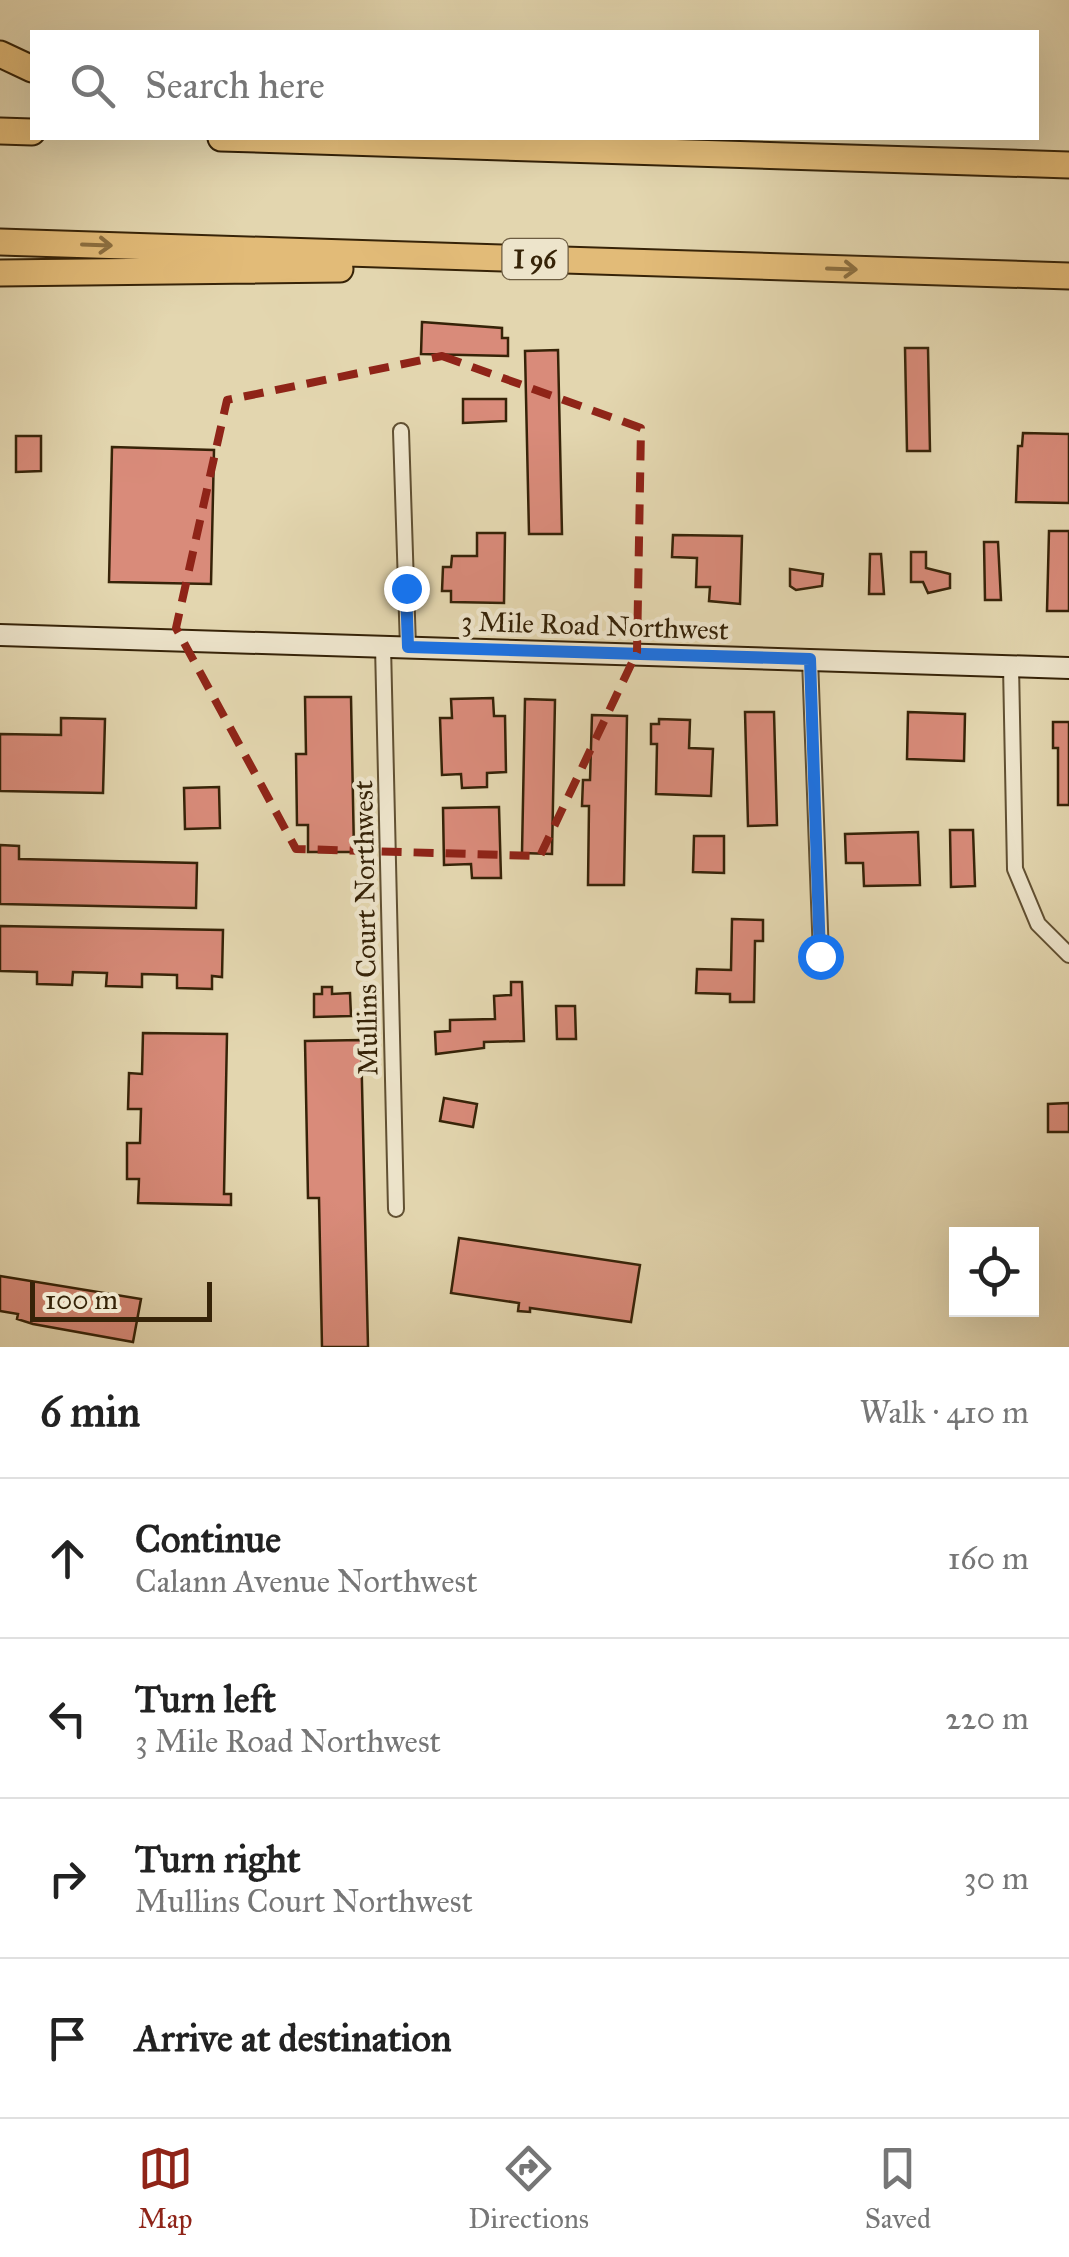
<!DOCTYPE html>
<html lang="en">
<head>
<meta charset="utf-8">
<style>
	:root { --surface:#fff; --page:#f6f6f6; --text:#222; --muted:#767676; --line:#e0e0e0; --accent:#8f2418 }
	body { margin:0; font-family:"IM FELL Great Primer",serif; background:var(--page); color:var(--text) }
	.controls { position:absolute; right:30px; bottom:30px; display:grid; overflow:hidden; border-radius:0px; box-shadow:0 10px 40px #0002 }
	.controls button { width:90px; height:90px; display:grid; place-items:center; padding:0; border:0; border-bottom:2px solid var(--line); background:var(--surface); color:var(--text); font:50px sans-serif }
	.scale { position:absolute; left:30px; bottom:25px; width:182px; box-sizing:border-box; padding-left:10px; border:5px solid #362308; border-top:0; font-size:28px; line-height:35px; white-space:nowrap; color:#362308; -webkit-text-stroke:8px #ede4cb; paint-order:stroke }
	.stop { position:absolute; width:30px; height:30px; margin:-22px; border:8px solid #1a73e8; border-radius:50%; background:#fff }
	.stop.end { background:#1a73e8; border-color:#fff; box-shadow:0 2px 10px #0008 }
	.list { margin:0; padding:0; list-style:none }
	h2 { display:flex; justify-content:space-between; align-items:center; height:130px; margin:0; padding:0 40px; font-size:42px }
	h2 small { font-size:32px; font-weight:400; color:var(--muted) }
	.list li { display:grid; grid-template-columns:65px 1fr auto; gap:30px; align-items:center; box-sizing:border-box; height:160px; padding:0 40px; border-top:2px solid var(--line) }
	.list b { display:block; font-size:38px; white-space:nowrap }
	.list p { margin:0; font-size:32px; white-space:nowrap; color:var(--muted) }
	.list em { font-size:32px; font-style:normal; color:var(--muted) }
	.icon { flex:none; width:55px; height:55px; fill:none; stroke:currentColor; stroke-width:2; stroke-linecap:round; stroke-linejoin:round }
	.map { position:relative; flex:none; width:1069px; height:1347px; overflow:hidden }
	.search { position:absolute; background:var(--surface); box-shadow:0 10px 40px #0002; left:30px; right:30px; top:30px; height:110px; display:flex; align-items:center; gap:25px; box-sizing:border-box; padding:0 35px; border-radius:0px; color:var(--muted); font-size:38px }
	.sheet { height:770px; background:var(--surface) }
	nav { display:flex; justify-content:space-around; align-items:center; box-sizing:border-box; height:140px; border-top:2px solid var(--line); background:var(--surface); font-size:28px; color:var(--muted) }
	nav a { display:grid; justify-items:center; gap:5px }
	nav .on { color:var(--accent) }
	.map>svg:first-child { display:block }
	.building { fill:#d98b7a; stroke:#362308; stroke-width:2.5 }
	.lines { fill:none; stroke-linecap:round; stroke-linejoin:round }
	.street-casing { stroke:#615032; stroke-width:18 }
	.secondary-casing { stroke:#362308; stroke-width:24 }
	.highway-casing { stroke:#362308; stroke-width:29 }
	.street { stroke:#ede4cb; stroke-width:14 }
	.secondary { stroke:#ede4cb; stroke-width:20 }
	.highway { stroke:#e2bb78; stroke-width:25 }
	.oneway { stroke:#8c6f40 }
	.route { stroke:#1a73e8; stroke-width:12 }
	.marked { fill:none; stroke:#8f2418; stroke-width:8; stroke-dasharray:20 12; stroke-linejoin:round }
	.labels { text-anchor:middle; stroke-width:9; stroke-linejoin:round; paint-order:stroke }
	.shield { fill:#ede4cb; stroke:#6d5d42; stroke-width:2.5 }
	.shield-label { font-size:25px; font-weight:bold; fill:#362308 }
	.street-label { font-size:28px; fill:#362308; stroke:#ede4cb }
</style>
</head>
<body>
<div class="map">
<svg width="1069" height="1347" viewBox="0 0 1069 1347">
	<rect width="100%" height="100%" fill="#e3d6af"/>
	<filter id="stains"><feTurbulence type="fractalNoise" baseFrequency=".002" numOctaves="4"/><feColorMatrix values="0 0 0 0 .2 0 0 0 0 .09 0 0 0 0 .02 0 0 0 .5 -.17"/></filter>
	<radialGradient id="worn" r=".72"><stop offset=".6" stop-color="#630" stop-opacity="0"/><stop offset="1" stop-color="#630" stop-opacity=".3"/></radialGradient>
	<path class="building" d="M422,322l80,6v10h6v18l-87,-2z
		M905,348h23l2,103h-23z
		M558,350l4,184h-33l-4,-183z
		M463,399h43v22l-43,2z
		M1023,433l46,1v69l-53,-1 2,-56h4z
		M16,436h25v35l-25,1z
		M112,447l102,3 -3,134 -102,-2z
		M1049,531h20v80h-22z
		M477,533h28l-1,70 -53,-1v-11h-9l1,-24h8l1,-11h25z
		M673,535l69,1 -2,68 -31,-3 1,-14h-14l1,-29 -25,-1z
		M984,542h14l3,58h-16z
		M911,552h15v16l24,6v14l-22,5 -5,-11h-12z
		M870,554h11l3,40h-15z
		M790,569l33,5 -1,12 -26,4 -6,-4z
		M305,697h46l3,155h-46v-27h-11l-1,-71h10z
		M493,698l1,18h11l1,56 -19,1v14l-25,1 -1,-14 -19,1 -2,-57h12l-1,-19z
		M525,699l30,1 -3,154 -30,-1z
		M745,712h29l3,113 -29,1z
		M908,712l57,2 -1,47 -57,-2z
		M592,715l35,1 -3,169h-36l1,-79h-7l1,-26h7z
		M61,718l44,1 -2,74 -103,-2v-57l61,1z
		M659,719l31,1 -1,28 24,1 -2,47 -55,-2 1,-50h-6v-20h8z
		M1053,722h16v83h-11v-57h-5z
		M219,787l1,41 -35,1 -1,-41z
		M499,807l2,71h-29l-1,-14 -27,1 -1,-57z
		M950,830h23l2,56 -24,1z
		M918,832l2,53 -56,1 -1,-23h-17l-1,-29z
		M694,836h30v37l-31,-1z
		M0,845l19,1v13l178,4 -1,45 -196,-4z
		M732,919l31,1v21h-8l-1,61h-24v-8l-34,-1 1,-24 34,1z
		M0,926l223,4 -1,47 -10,-1v13l-35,-1v-13l-35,-1v13l-36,-1 1,-13 -34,-1 -1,13 -35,-1v-12l-37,-1z
		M511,982h11l2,59 -40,1v6l-48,6 -1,-22 15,-1v-11l45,-1 -1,-23 17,-1z
		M322,987h10v7l18,-1 1,23 -37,1v-23h8z
		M556,1006h19l1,33h-19z
		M143,1033l84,1 -3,160h7v11l-93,-2 1,-24h-12v-36h13l1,-34h-13l1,-36 13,1z
		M361,1040l7,307h-46l-3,-149h-11l-3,-157z
		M444,1098l33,6 -4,23 -33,-6z
		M1069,1103v29h-21v-28z
		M459,1238l181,27 -9,57 -101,-14v4l-12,-1 1,-8 -68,-10z
		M0,1276l141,23 -8,43 -100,-18 -16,-5 1,-5 -18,-3z"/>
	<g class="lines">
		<g class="street-casing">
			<path id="street" d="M401,431l7,216
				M383,646l13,563
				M810,659l11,297
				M1011,666l4,203 23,55 31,31"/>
		</g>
		<g class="secondary-casing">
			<path id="secondary" d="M0,635l1069,33"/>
		</g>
		<g class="highway-casing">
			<path id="highway" d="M0,54l32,15
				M0,131l32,1
				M221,138l848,27
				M0,242l1069,34
				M0,273l340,-4"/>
		</g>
		<use href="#street" class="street"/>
		<use href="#secondary" class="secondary"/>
		<use href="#highway" class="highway"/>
	</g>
	<defs><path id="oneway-shaft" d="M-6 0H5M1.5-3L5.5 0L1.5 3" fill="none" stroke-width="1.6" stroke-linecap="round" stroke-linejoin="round" transform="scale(2.5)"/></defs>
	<g class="oneway">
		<use href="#oneway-shaft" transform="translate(97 245) rotate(2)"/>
		<use href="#oneway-shaft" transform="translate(842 269) rotate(2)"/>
	</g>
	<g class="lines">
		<path class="route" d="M406,588l2,59 402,12 10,297"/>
	</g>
	<path class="marked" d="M442,356l199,72 -4,224 -97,204 -244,-7 -120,-221 51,-228z"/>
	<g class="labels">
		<rect class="shield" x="502.5" y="239" width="65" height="40" rx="8"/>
		<g class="shield-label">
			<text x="535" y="268">I 96</text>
		</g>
		<g class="street-label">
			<text transform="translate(595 625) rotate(2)" y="10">3 Mile Road Northwest</text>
			<text transform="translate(365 928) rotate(-91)" y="10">Mullins Court Northwest</text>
		</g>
	</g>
	<rect width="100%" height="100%" filter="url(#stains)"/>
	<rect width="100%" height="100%" fill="url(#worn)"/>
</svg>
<div class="controls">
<button><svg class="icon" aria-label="locate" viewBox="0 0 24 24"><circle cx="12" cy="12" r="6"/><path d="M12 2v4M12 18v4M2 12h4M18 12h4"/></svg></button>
</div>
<div class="scale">100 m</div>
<div class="stop" style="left:820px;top:956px"></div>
<div class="stop end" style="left:406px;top:588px"></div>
<div class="search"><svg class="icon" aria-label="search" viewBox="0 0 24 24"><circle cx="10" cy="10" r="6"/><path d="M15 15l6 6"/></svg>Search here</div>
</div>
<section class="sheet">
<h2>6 min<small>Walk · 410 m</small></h2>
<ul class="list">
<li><svg class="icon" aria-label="ahead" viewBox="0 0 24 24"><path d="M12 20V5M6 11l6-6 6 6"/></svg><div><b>Continue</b><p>Calann Avenue Northwest</p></div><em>160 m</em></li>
<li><svg class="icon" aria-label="left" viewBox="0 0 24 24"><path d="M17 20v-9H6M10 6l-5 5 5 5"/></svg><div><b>Turn left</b><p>3 Mile Road Northwest</p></div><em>220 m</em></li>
<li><svg class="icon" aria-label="right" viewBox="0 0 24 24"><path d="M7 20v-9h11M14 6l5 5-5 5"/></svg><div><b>Turn right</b><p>Mullins Court Northwest</p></div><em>30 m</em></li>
<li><svg class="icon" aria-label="arrive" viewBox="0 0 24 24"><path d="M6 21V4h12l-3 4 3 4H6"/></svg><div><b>Arrive at destination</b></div></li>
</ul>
</section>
<nav>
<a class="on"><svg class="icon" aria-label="map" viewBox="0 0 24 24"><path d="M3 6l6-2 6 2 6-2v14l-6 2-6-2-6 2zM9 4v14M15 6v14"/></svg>Map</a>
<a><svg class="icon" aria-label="directions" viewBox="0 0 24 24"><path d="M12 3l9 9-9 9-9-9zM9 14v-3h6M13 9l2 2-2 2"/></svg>Directions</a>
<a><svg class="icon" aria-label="saved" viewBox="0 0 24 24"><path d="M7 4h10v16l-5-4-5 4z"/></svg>Saved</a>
</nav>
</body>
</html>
